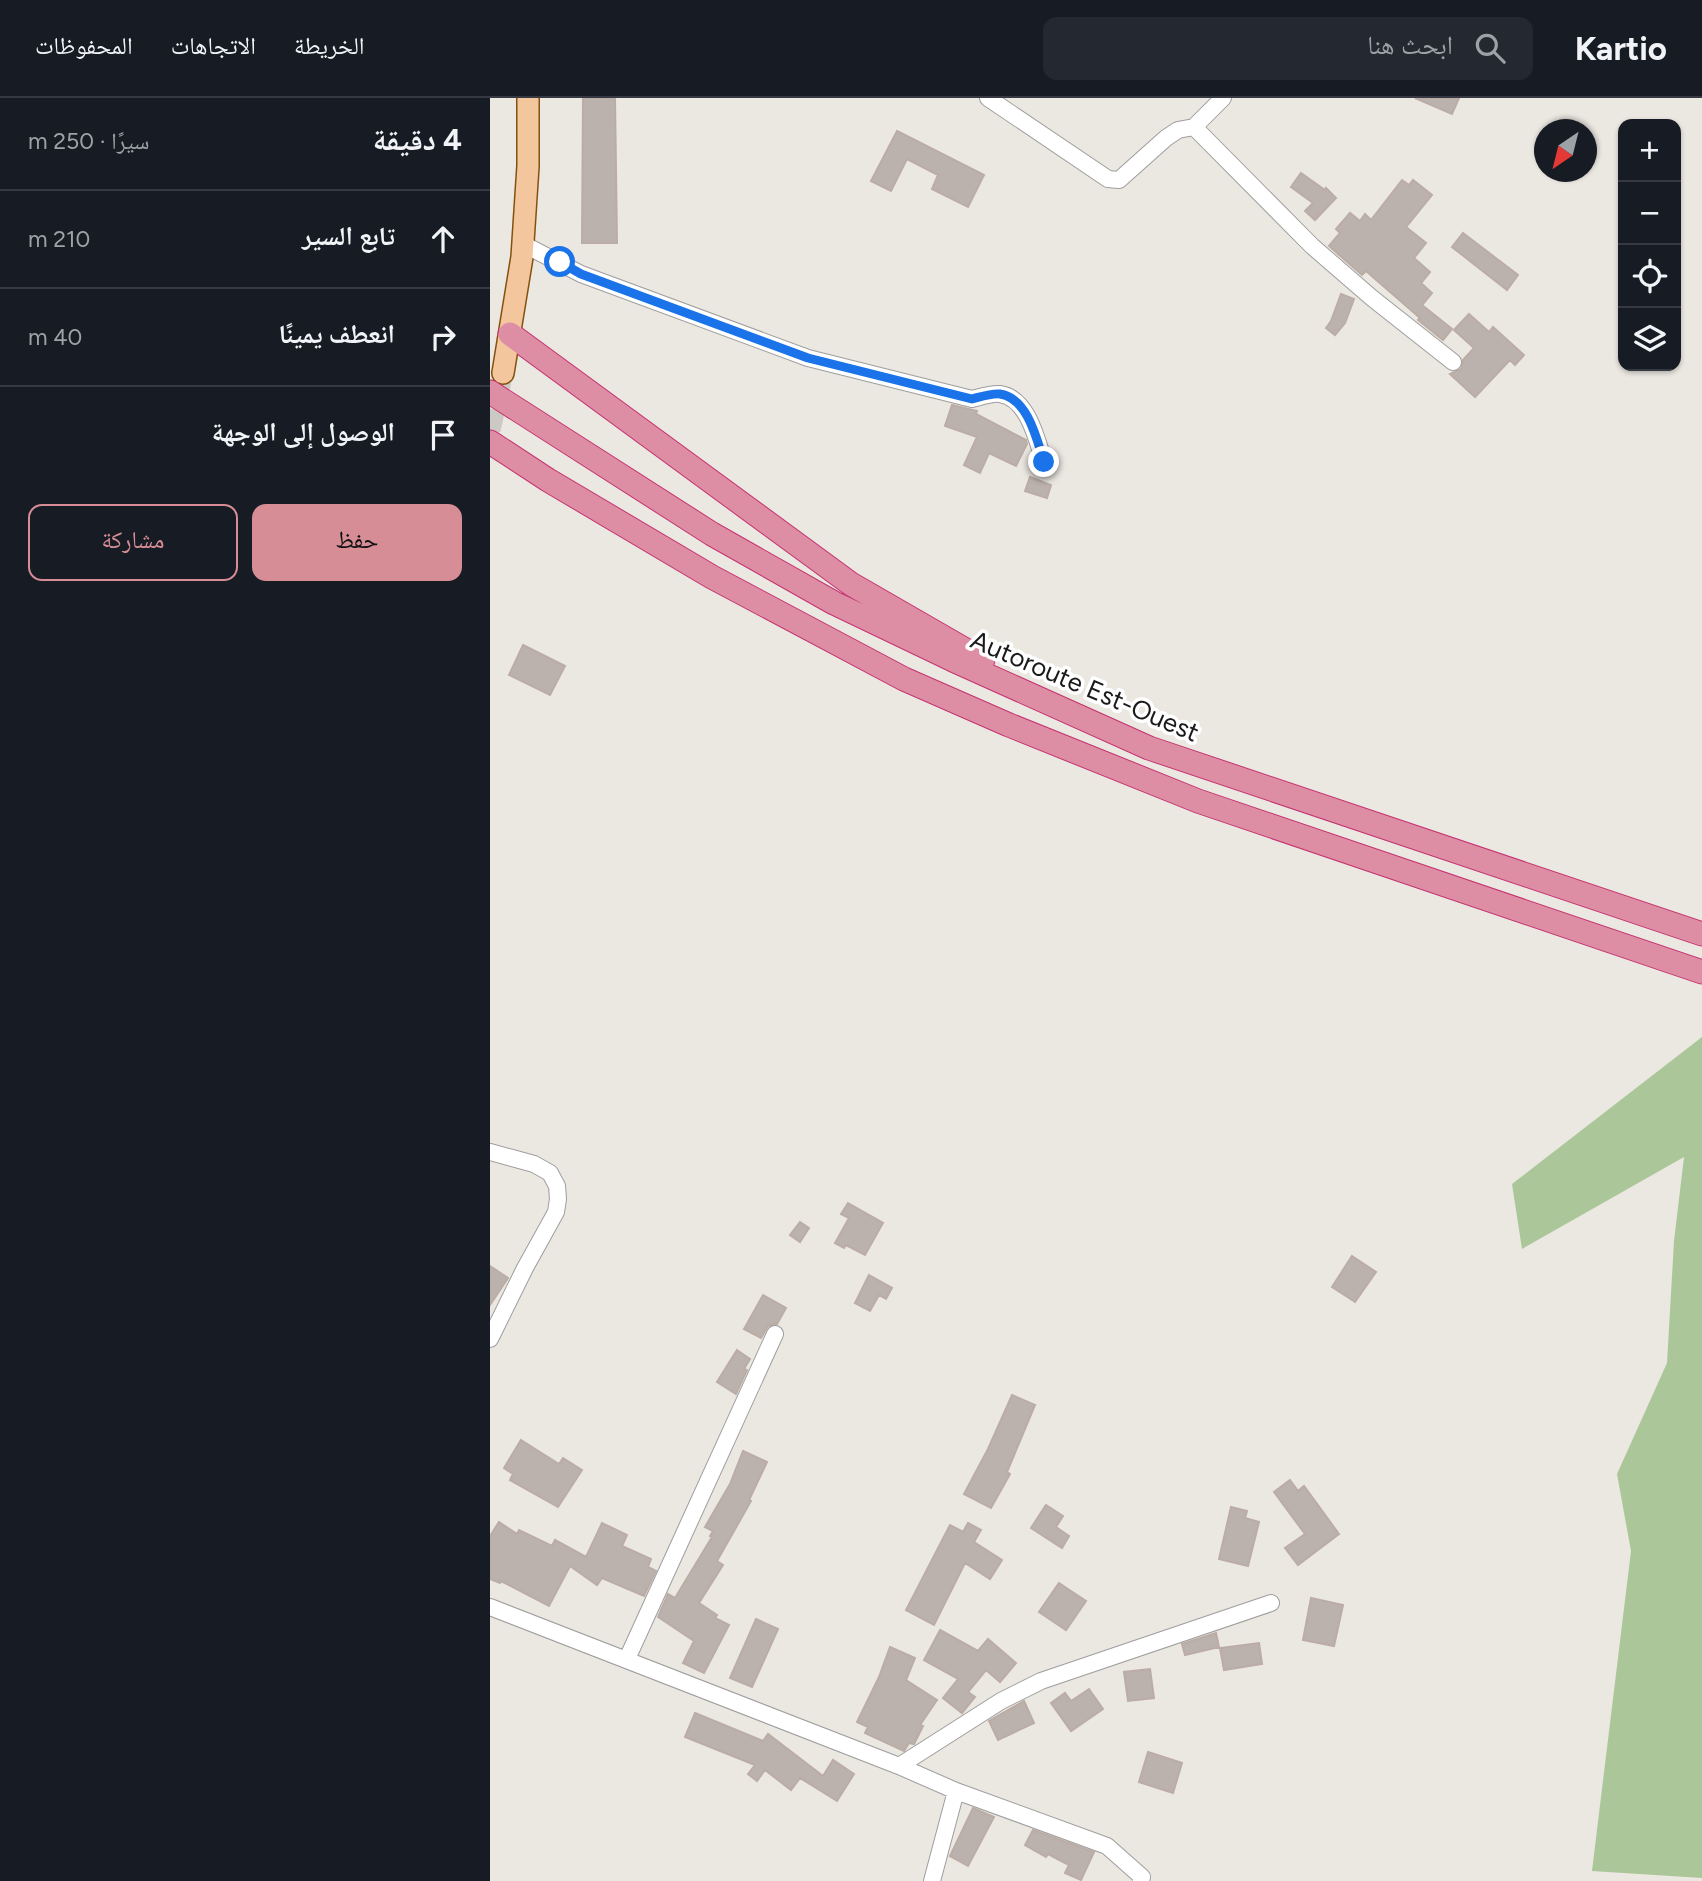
<!DOCTYPE html>
<html lang="ar">
<head>
<meta charset="utf-8">
<style>
	:root { --surface:#171b24; --page:#242831; --text:#f1f3f6; --muted:#9ea1a6; --line:#363941; --accent:#d68d96 }
	body { margin:0; font-family:Figtree,"Noto Naskh Arabic",sans-serif; background:var(--page); color:var(--text); direction:rtl }
	.controls { position:absolute; right:21px; top:21px; display:grid; overflow:hidden; border-radius:14px; box-shadow:0 2px 5px #0004 }
	.controls button { width:63px; height:63px; display:grid; place-items:center; padding:0; border:0; border-bottom:2px solid var(--line); background:var(--surface); color:var(--text); font:35px sans-serif }
	.compass { position:absolute; left:1044px; top:21px; width:63px; height:63px; border-radius:50%; background:var(--surface); box-shadow:0 2px 5px #0004; rotate:215deg }
	.stop { position:absolute; width:21px; height:21px; margin:-16px; border:5px solid #1a73e8; border-radius:50%; background:#fff }
	.stop.end { background:#1a73e8; border-color:#fff; box-shadow:0 2px 7px #0008 }
	.list { margin:0; padding:0; list-style:none }
	h2 { display:flex; justify-content:space-between; align-items:center; height:91px; margin:0; padding:0 28px; font-size:30px }
	h2 small { font-size:23px; font-weight:400; color:var(--muted) }
	.list li { display:grid; grid-template-columns:46px 1fr auto; gap:21px; align-items:center; box-sizing:border-box; height:98px; padding:0 28px; border-top:2px solid var(--line) }
	.list b { display:block; font-size:26px; white-space:nowrap }
	.list em { font-size:23px; font-style:normal; color:var(--muted) }
	.actions { display:flex; gap:14px; padding:21px 28px }
	.actions a { flex:1; padding:16px 0; border:2px solid var(--accent); border-radius:14px; text-align:center; font-size:24px; color:var(--accent) }
	.actions .main { background:var(--accent); color:#111 }
	.icon { flex:none; width:38px; height:38px; fill:none; stroke:currentColor; stroke-width:2; stroke-linecap:round; stroke-linejoin:round }
	.map { position:relative; flex:none; width:1212px; height:1783px; overflow:hidden; direction:ltr }
	header { display:flex; align-items:center; gap:42px; box-sizing:border-box; height:98px; padding:0 35px; background:var(--surface); border-bottom:2px solid var(--line) }
	header strong { font-size:33px }
	nav { display:flex; gap:38px; margin-inline-start:auto; font-size:24px }
	.search { width:490px; height:63px; background:var(--page); display:flex; align-items:center; gap:18px; box-sizing:border-box; padding:0 24px; border-radius:14px; color:var(--muted); font-size:26px }
	main { display:flex }
	aside { flex:1; background:var(--surface) }
	.map>svg:first-child { display:block }
	.forest { fill:#abc799 }
	.building { fill:#bbb2ae; stroke:#bbaca5; stroke-width:2 }
	.lines { fill:none; stroke-linecap:round; stroke-linejoin:round }
	.major-tunnel { stroke:#ccc8c3; stroke-width:21; stroke-dasharray:21 10; stroke-linecap:butt }
	.minor-casing { stroke:#9e9e9e; stroke-width:18 }
	.major-casing { stroke:#84510d; stroke-width:24 }
	.highway-casing { stroke:#c53272; stroke-width:25 }
	.minor { stroke:#fff; stroke-width:16 }
	.major { stroke:#f3c69e; stroke-width:21 }
	.highway { stroke:#dd8ea4; stroke-width:23 }
	.route { stroke:#1a73e8; stroke-width:9 }
	.labels { text-anchor:middle; stroke-width:7; stroke-linejoin:round; paint-order:stroke }
	.street-label { font-size:26px; fill:#1a1a1a; stroke:#fff }
</style>
</head>
<body>
<header>
<strong>Kartio</strong>
<div class="search"><svg class="icon" aria-label="search" viewBox="0 0 24 24"><circle cx="10" cy="10" r="6"/><path d="M15 15l6 6"/></svg>ابحث هنا</div>
<nav><a>الخريطة</a><a>الاتجاهات</a><a>المحفوظات</a></nav>
</header>
<main>
<div class="map">
<svg width="1212" height="1783" viewBox="0 0 1212 1783">
	<rect width="100%" height="100%" fill="#ebe7e1"/>
	<path class="forest" d="M1212,939v841l-110,-7 39,-320 -14,-77 50,-111 7,-122 10,-84 -162,92 -10,-65z"/>
	<path class="building" d="M93,0h32l2,145h-35z
		M925,0h44l-7,16z
		M407,33l87,44 -16,32 -36,-18 6,-14 -31,-16 -16,32 -20,-10z
		M811,75l24,17 1,-2 10,10 -21,22 -10,-9 8,-8 -22,-16z
		M912,82l7,5 4,-5 19,15 -26,32 20,16 -12,15 16,14 -9,11 11,10 -10,12 30,24 -9,11 -25,-20 2,-2 -54,-47 -4,4 -33,-29 11,-13 -4,-4 14,-16 10,8 5,-7 6,6z
		M973,135l55,42 -11,15 -55,-43z
		M851,196l13,5 -9,24 -10,12 -9,-7 5,-7z
		M979,216l20,18 4,-5 31,28 -9,10 -5,-5 -35,37 -25,-23 11,-5 2,-9 11,-12 -20,-18z
		M462,307l25,6 -1,3 50,26 1,4 -11,22 -27,-13 -9,20 -16,-8 13,-28 -32,-11z
		M540,379l21,8 -4,13 -22,-7z
		M33,547l42,21 -15,29 -41,-20z
		M358,1105l35,20 -18,32 -19,-10 -2,3 -9,-5 14,-25 -8,-4z
		M310,1124l9,6 -9,14 -10,-7z
		M862,1158l24,16 -21,30 -23,-15z
		M0,1168l18,12 -18,27z
		M379,1177l23,13 -6,11 -7,-4 -9,16 -15,-8z
		M273,1197l23,13 -9,16 -9,2 -7,12 -17,-9z
		M247,1252l13,9 -6,10 3,1 -11,24 -19,-12z
		M522,1297l23,10 -28,67 3,2 -19,34 -27,-14 24,-45z
		M31,1342l38,24 4,-6 19,12 -24,37 -48,-27 3,-6 -9,-6z
		M253,1353l24,11 -18,38 2,1 -34,60 6,4 -24,38 18,12 -2,3 14,7 -25,48 -21,-10 11,-22 -36,-24 10,-23 7,4 37,-61 -2,-1 3,-5 -8,-4 25,-43z
		M800,1382l8,11 6,-5 35,48 -41,31 -13,-17 20,-14 -31,-42z
		M556,1407l17,11 -7,11 13,9 -7,12 -31,-20z
		M741,1409l16,4 -2,7 14,4 -11,44 -29,-7z
		M9,1424l18,12 2,-4 33,16 3,-6 31,17 16,-34 25,12 -5,11 29,13 -3,8 8,4 -12,25 -42,-18 -5,7 -27,-19 -21,40 -48,-25 -1,2 -10,-4v-43z
		M478,1425l13,7 -7,12 28,18 -12,19 -25,-16 -31,62 -28,-15 44,-85 13,7z
		M569,1485l27,18 -20,29 -27,-18z
		M821,1500l32,7 -9,41 -31,-6z
		M266,1521l22,10 -26,58 -22,-9z
		M450,1532l38,21 10,-12 28,24 -16,19 -14,-12 -18,22 7,5 -13,16 -19,-15 15,-19 -34,-19z
		M726,1535l3,14 -34,8 -3,-11z
		M769,1545l3,21 -38,6 -4,-22z
		M400,1549l25,11 -9,22 31,20 -17,25 3,1 -9,18 -5,-1 -5,8 -39,-18 3,-6 -11,-5 22,-45z
		M660,1571l4,29 -26,3 -4,-29z
		M599,1591l14,20 -32,22 -20,-28 14,-10 6,8z
		M534,1603l10,22 -36,17 -9,-19z
		M205,1615l68,28 5,-7 55,42 10,-16 21,14 -17,27 -37,-23 -9,12 -26,-20 -8,11 -9,-7 7,-9 -70,-28z
		M658,1654l34,11 -9,30 -34,-11z
		M483,1710l21,9 -26,49 -18,-10z
		M543,1732l61,22 -13,28 -16,-7 4,-8 -21,-11 -2,3 -21,-12z"/>
	<g class="lines">
		<path class="major-tunnel" d="M0,332l11,-49"/>
		<g class="minor-casing">
			<path id="minor" d="M498,0l120,81 11,1 47,-42 12,-8 16,-3 29,-29
				M704,29l118,119 60,52 81,64
				M33,146l58,30 227,84 164,41c8,-2 20,-6 28,-5 28,4 37,46 44,68
				M0,1054l44,12 16,9 7,13 1,13 -2,13 -31,56 -35,71
				M0,1509l409,159 57,25 151,55 35,31 -1,4
				M137,1561l148,-325
				M409,1668l102,-65 40,-20 230,-78
				M442,1783l24,-90"/>
		</g>
		<g class="major-casing">
			<path id="major" d="M13,275l19,-116 6,-91v-68"/>
		</g>
		<g class="highway-casing">
			<path id="highway" d="M20,236l341,250 132,76
				M0,294l222,142 122,69 119,57 196,88 553,186
				M0,344l58,38 164,97 192,102 105,46 189,76 504,171"/>
		</g>
		<use href="#minor" class="minor"/>
		<use href="#major" class="major"/>
		<use href="#highway" class="highway"/>
	</g>
	<g class="lines">
		<path class="route" d="M70,164l21,12 227,84 164,41c8,-2 20,-6 28,-5 28,4 37,46 44,68"/>
	</g>
	<g class="labels">
		<g class="street-label">
			<text transform="translate(595 588) rotate(23)" y="9">Autoroute Est-Ouest</text>
		</g>
	</g>
</svg>
<div class="controls">
<button>+</button>
<button>−</button>
<button><svg class="icon" aria-label="locate" viewBox="0 0 24 24"><circle cx="12" cy="12" r="6"/><path d="M12 2v4M12 18v4M2 12h4M18 12h4"/></svg></button>
<button><svg class="icon" aria-label="layers" viewBox="0 0 24 24"><path d="M12 4l9 5-9 5-9-5zM3 14l9 5 9-5"/></svg></button>
</div>
<svg class="compass" viewBox="-18 -18 36 36"><path d="M0-13l5 13h-10z" fill="#e53935"/><path d="M0 13l5-13h-10z" fill="#9ea1a6"/></svg>
<div class="stop" style="left:70px;top:164px"></div>
<div class="stop end" style="left:554px;top:364px"></div>
</div>
<aside>
<h2>4 دقيقة<small>سيرًا · 250 m</small></h2>
<ul class="list">
<li><svg class="icon" aria-label="ahead" viewBox="0 0 24 24"><path d="M12 20V5M6 11l6-6 6 6"/></svg><div><b>تابع السير</b></div><em>210 m</em></li>
<li><svg class="icon" aria-label="right" viewBox="0 0 24 24"><path d="M7 20v-9h11M14 6l5 5-5 5"/></svg><div><b>انعطف يمينًا</b></div><em>40 m</em></li>
<li><svg class="icon" aria-label="arrive" viewBox="0 0 24 24"><path d="M6 21V4h12l-3 4 3 4H6"/></svg><div><b>الوصول إلى الوجهة</b></div></li>
</ul>
<div class="actions"><a class="main">حفظ</a><a>مشاركة</a></div>
</aside>
</main>
</body>
</html>
